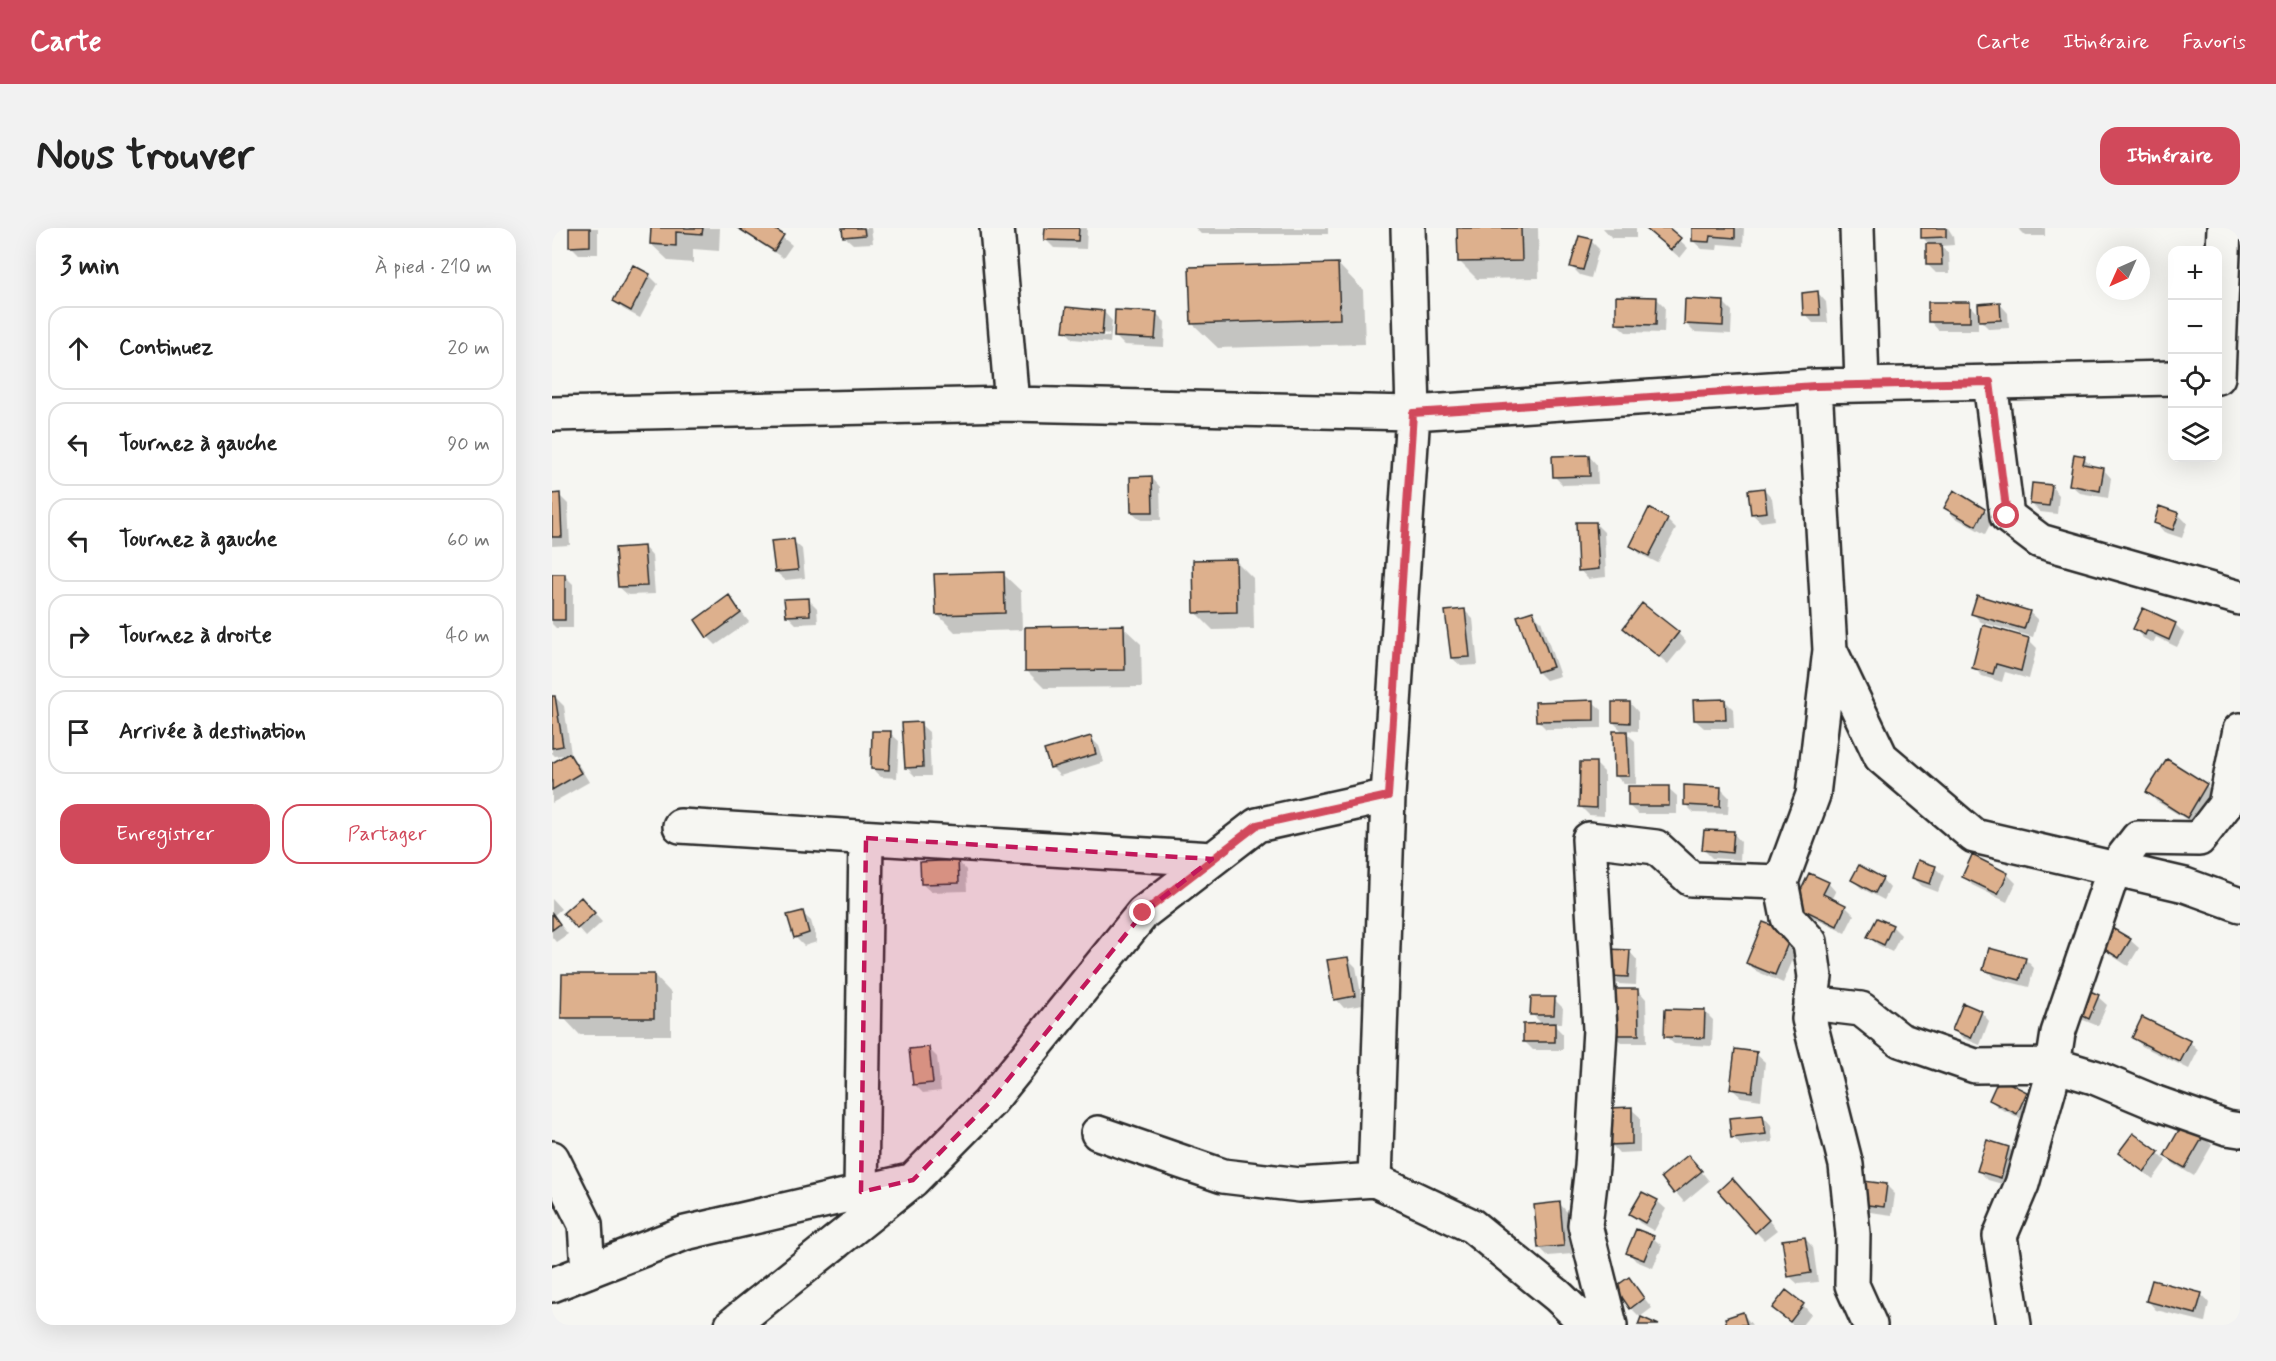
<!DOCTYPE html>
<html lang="fr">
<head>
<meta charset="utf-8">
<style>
	:root { --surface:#fff; --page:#f2f2f2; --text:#222; --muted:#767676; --line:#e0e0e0; --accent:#d1495b }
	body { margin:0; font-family:Mynerve,sans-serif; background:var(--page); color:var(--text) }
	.controls { position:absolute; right:18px; top:18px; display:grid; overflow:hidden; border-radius:12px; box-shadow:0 6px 24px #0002 }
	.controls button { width:54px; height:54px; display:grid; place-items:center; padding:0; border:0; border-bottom:2px solid var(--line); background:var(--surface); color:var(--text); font:30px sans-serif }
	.compass { position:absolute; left:1544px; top:18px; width:54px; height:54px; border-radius:50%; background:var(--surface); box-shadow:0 6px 24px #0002; rotate:225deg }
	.stop { position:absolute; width:18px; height:18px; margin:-14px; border:4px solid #d1495b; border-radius:50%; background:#fff }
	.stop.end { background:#d1495b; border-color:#fff; box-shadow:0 2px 6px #0008 }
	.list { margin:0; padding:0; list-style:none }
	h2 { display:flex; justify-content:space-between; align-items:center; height:78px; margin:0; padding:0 24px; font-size:26px }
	h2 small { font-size:20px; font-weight:400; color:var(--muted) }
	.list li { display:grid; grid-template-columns:39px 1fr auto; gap:18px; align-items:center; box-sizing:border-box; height:84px; margin:0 12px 12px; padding:0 12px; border:2px solid var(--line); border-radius:18px }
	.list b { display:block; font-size:22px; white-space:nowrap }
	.list em { font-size:20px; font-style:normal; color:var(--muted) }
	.actions { display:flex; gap:12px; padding:18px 24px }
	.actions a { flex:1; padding:14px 0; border:2px solid var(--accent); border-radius:18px; text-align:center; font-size:21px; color:var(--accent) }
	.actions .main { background:var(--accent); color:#fff }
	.icon { flex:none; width:33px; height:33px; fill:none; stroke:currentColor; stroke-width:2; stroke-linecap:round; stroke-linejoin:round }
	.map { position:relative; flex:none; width:1688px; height:1097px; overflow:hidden; border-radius:18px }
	header { display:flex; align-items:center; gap:36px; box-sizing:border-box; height:84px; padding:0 30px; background:var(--accent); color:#fff }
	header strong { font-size:28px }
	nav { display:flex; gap:33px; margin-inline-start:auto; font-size:21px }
	.intro { display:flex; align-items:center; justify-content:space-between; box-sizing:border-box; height:144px; padding:0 36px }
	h1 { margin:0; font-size:42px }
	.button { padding:15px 27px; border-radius:18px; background:var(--accent); color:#fff; font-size:21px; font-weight:700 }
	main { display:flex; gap:36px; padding:0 36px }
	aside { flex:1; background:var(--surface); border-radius:18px; box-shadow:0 6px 24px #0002 }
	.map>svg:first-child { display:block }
	.shadow { fill:#0003; fill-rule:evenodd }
	.building { fill:#ddb08d; stroke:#2b2b2b; stroke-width:1.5 }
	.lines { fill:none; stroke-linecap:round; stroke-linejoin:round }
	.street-casing { stroke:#2b2b2b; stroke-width:38 }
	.street { stroke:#f6f6f2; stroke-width:33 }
	.route { stroke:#d1495b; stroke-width:8 }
	.marked { fill:#c2185b; fill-opacity:0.2; stroke:#c2185b; stroke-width:4.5; stroke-dasharray:12 8; stroke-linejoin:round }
</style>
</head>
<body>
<header>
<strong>Carte</strong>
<nav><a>Carte</a><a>Itinéraire</a><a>Favoris</a></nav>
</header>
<div class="intro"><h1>Nous trouver</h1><a class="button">Itinéraire</a></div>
<main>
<aside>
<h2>3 min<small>À pied · 210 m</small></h2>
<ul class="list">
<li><svg class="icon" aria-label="ahead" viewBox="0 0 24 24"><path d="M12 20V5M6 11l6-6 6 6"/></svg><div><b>Continuez</b></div><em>20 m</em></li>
<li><svg class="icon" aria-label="left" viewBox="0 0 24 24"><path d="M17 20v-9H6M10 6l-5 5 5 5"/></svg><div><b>Tournez à gauche</b></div><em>90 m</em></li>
<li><svg class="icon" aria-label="left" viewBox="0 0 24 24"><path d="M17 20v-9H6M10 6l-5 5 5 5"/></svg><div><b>Tournez à gauche</b></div><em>60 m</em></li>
<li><svg class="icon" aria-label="right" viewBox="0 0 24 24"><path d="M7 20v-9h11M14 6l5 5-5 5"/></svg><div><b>Tournez à droite</b></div><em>40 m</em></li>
<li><svg class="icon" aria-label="arrive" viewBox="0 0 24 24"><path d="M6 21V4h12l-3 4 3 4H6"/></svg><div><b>Arrivée à destination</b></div></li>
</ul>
<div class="actions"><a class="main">Enregistrer</a><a>Partager</a></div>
</aside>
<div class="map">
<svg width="1688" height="1097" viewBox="0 0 1688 1097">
	<rect width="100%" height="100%" fill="#f6f6f2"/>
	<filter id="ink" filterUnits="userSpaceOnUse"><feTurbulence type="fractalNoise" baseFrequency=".0167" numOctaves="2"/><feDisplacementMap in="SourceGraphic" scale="12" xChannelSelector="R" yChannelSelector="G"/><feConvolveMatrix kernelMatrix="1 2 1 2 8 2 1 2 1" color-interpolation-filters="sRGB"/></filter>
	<g filter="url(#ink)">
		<path class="shadow" d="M19,0h27v26h-19l-8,-8z
			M100,0h68l-1,23 -26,-2v14l-24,-2 -18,-17z
			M184,0h34l22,17 -9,13z
			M291,0h28l2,15 -20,1 -9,-8z
			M494,0h41l-1,21 -32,-1 -8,-8z
			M643,0h133v6h-127z
			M907,0h79l1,50 -62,1 -18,-18z
			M1051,0h33v10h-24z
			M1094,0h21l21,20 -8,10z
			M1142,0h50l-1,18 -25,-2 -1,6 -15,-1 -9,-8z
			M1371,0h25l5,8 1,9 -13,1 8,8 1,19h-14l-9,-9 4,-18 -8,-8z
			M1466,0h27v8h-19z
			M1039,13l8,8 -8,29 -11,-3 -8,-8z
			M786,36l25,26 2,54 -147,4 -26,-25z
			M82,39l15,8 9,9 -18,34 -17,-9 -8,-8z
			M1266,65l8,9 2,21h-15l-8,-9z
			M1104,70l9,9 -1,26 -38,-1 -9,-8z
			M1172,75l8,8 -1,23 -37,-2 -9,-9z
			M1417,76l9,9v17h-40l-8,-9z
			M1448,76l8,9 1,15 -20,1 -8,-8z
			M552,84l8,9 -2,22 -37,-4 -8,-9zM520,102l38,4 -1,3 -37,-4z
			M604,85l9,9 -1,25 -40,-2 -9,-9z
			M1037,228l8,9 1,19 -35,1 -9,-9z
			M1532,230l9,8 10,3 8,9 -3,20 -28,-5 -9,-8z
			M600,250l8,9 1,33h-20l-9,-8z
			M1499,258l8,9 -2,19 -17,-2 -8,-8z
			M1212,261l8,9 3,22 -14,2 -9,-8z
			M1403,264l29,18 9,9 -8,15 -31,-17 -8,-9z
			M0,267h7l9,9 2,41 -18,1z
			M1626,286l9,9 -5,15 -18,-6 -8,-9z
			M1115,292l9,9 -18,34 -18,-9 -8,-9z
			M1043,295l9,9 2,45 -18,2 -8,-9z
			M241,313l9,8 3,29 -20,2 -9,-8z
			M92,319l8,9 3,38 -27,1 -9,-8z
			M684,333l17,17 1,51 -41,1 -18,-18z
			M451,346l18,17 1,39 -67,2 -18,-18z
			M0,347h12l9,9v44h-17l-4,-4z
			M177,369l20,25 -33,23 -8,-8z
			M257,372l8,8 1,15 -22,1 -9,-9z
			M913,383l8,8 5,46 -17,1 -9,-8z
			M1477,384l9,8 -5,17 -52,-15 -8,-8z
			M981,385l8,8 19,55 -14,4 -8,-8z
			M1623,396l9,9 -7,14 -21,-10 -3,6 -10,-5 -8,-9z
			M571,399l18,17 1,43 -98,1 -17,-17z
			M1073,400l53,5 8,9 -18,22z
			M1476,411l9,9 -8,31 -24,-7 -3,10 -20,-6 -9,-9z
			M3,469l9,9 7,48 -16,2 -3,-3v-55z
			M1173,473l8,8 1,19h-30l-9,-8z
			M1041,474l9,8v18l-56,1 -8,-8z
			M1078,475l8,9v19l-15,-1 12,11 1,43h-12l-8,-8 8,-43 -11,-11z
			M368,496l9,8 2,44h-16l-9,-9z
			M338,505l9,8 -2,37 -16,-1 -9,-8z
			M538,509l9,9 5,16 -44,14 -8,-8 -6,-17z
			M17,527l9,9 11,18 -37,21v-38z
			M1615,533l39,24 9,9 -19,31 -40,-24 -8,-9z
			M1044,536l8,8v44l-15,-1 -8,-8z
			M1116,560l9,8v18h-39l-9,-8z
			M1168,560l9,9 -1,17 -34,-1 -9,-9z
			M1181,605l8,9 -1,18 -28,-2 -8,-8z
			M406,633l8,9 1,21 -36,1 -9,-8z
			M1383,640l9,8 -6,16 -16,-6 -9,-9z
			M1455,646l9,9 -9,19 -35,-17 -8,-9z
			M1330,651l8,9 -6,12 -23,-12 -8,-8z
			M1276,655l8,9 -4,8 13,6 9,9 -9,18 -41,-20 -9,-8z
			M0,671l9,10 -8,7 15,18 -12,8 -4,-5z
			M37,680l13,14 -16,15 -8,-9z
			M250,685l9,8 6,21 -13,4 -9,-9z
			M1326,692l15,7 8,8 -9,17 -14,-7 -9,-8z
			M1212,696l36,19 -17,40 -27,-12 -8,-8z
			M1578,712l9,8 -11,18 -17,-11 -9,-8z
			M1077,723l8,9 -1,25 -18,-1 -9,-8z
			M795,730l9,9 7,38 -19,3 -8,-9z
			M1473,731l9,9 -5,19 -35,-9 -9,-9z
			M102,747l17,18v42h-91l-17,-18z
			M1530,761l16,8 9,8 -9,21 -17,-7 -8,-9z
			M1086,762l8,9 1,44h-25l-9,-8z
			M1002,771l9,9 -1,15h-10l11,11v16h-30l-9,-9 19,-16 -11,-11z
			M1152,783l9,9 -1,26 -38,-2 -9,-8z
			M1429,784l8,9 -9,24 -17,-7 -9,-9z
			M1582,810l56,4 8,9 -9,18 -47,-23z
			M377,821l8,8 4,34 -18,2 -9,-9z
			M1204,826l9,8 -4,38 -20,-3 -9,-8z
			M1474,865l9,9 -9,19 -27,-13 -9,-8z
			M1079,881l9,8v35l-21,1 -8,-9z
			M1211,888l8,9 2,17 -32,4 -8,-9z
			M1651,909l9,8 -18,31 -20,-12 -8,-8z
			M1436,914l21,6 8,9 -8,29 -21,-6 -9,-9z
			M1568,925h38l8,8 -13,18z
			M1145,938l12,15 -25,21 -21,-24z
			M1335,958l8,8 -3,21 -22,-3 -8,-9z
			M1188,960l37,42 -13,10 -8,-8z
			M1105,973l9,8 -12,22 -14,-8 -9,-9z
			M1008,976l8,9 4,41 -24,2 -9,-9z
			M1101,1010l9,8 -9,22 -17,-7 -8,-9z
			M1253,1011l8,8 5,35 -20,2 -9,-8z
			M1077,1051l23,29 -12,9 -9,-9z
			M1649,1066l8,9 -4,19 -49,-12 -8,-9z
			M1251,1077l8,9 -9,11h-9l-19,-17z
			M1191,1086l9,11h-23z"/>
		<path class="building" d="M17,0h21v18l-21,1z
			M99,0h52l-1,6 -26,-2v14l-26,-2z
			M186,0h35l11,7 -10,16z
			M290,0h22l1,7 -22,2z
			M493,0h34l-1,13 -34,-1z
			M905,0h64l1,33 -64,1z
			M1093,0h24l12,10 -10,12z
			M1140,0h43v10l-25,-2 -1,6 -17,-1z
			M1369,0h25v9l-25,1z
			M1027,8l13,3 -9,31 -13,-3z
			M1374,16h15l1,21h-16z
			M786,35l2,56 -149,5 -2,-57z
			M81,37l17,9 -19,37 -18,-10z
			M1266,63l2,24h-17l-1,-22z
			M1064,68l41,1 -1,28 -40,-1z
			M1133,71l39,2 -1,25 -39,-2z
			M1376,74h42v20h-42z
			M1448,74l1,18 -22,1 -1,-17z
			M514,79l38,4 -2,24 -39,-4z
			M563,82l42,2 -2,27 -41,-2z
			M1522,226l11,2 -2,8 21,4 -4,23 -31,-6z
			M1037,227l1,21 -37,1 -1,-21z
			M600,248l1,36h-22l-1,-35z
			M1480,255l20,2 -3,21 -19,-2z
			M1212,260l3,24 -16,2 -3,-24z
			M1402,262l31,19 -9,17 -32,-18z
			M8,265l2,44h-10v-43z
			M1607,278l20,7 -6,17 -19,-7z
			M1097,280l19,11 -19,37 -19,-10z
			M1024,294h20l3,47 -21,2z
			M242,311l4,31 -23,2 -4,-31z
			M92,318l3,40 -29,1 -3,-39z
			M684,331l1,53 -43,1 -1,-53z
			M452,344l1,41 -69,2 -2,-41z
			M0,346h13v46h-13z
			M177,367l12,18 -34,25 -12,-18z
			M1425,367l53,16 -6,18 -53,-15z
			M257,370l1,17 -24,1 -2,-17z
			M1090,375l37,29 -20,25 -36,-29z
			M1591,380l33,15 -7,17 -22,-10 -2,5 -12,-6z
			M913,381l5,48 -19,1 -6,-47z
			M981,383l20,56 -16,5 -20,-56z
			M572,397l1,45 -100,1v-44z
			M1431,397l46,13 -8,33 -25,-7 -3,10 -21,-6z
			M0,468h3l8,50 -11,2z
			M1173,471l1,21h-32l-1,-20z
			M1042,472v20l-58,1 -1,-19z
			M1060,474h18v21l-18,-1z
			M369,494l2,45 -18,1 -3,-45z
			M320,503h19l-2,39 -18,-1z
			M1061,503h14l2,45h-15z
			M539,508l5,18 -46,14 -6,-18z
			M17,525l12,20 -29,17v-27z
			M1615,531l40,25 -20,34 -41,-26z
			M1028,534h16v46l-17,-1z
			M1132,557l37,2 -1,20 -36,-2z
			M1076,558h41v20h-41z
			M1152,602l30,1 -2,22 -30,-3z
			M1420,627l36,18 -10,21 -36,-17z
			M406,632l1,23 -38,1 -1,-22z
			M1366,632l18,6 -6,18 -18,-6z
			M1307,637l24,13 -8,15 -24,-13z
			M1257,645l20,9 -6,12 23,11 -9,21 -43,-21z
			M29,669l14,16 -18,16 -14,-16z
			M251,683l6,22 -15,5 -7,-23z
			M0,685l8,11 -8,6z
			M1325,690l16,7 -9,20 -17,-8z
			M1211,694l29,11 -17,42 -29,-12z
			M1560,700l19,11 -12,19 -18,-11z
			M1437,720l37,10 -6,22 -37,-10z
			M1056,721l22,1 -2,27 -20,-1z
			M796,729l7,39 -21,4 -7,-40z
			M10,746h92v44h-93z
			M1529,759l18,8 -10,24 -18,-9z
			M1058,761h28l1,46h-27z
			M979,769h24l-1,18h-24z
			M1411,775l19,8 -11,27 -19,-8z
			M1113,781l40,1 -1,28 -40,-1z
			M1590,789l49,24 -11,21 -48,-24z
			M1003,795v19h-32v-18z
			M377,819l4,36 -20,2 -4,-36z
			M1183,821l22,3 -5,40 -22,-3z
			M1447,850l28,14 -10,22 -28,-14z
			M1080,879v37l-23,1v-37z
			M1211,887l3,19 -35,4 -2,-20z
			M1631,895l21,12 -19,33 -21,-12z
			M1581,905l26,19 -15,20 -26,-19z
			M1435,912l22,7 -8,31 -24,-7z
			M1136,927l14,16 -28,23 -13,-17z
			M1180,950l37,42 -14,13 -37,-42z
			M1311,953l24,3 -3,23 -24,-3z
			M1090,964l16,8 -13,23 -16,-9z
			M1008,974l4,44 -26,2 -4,-43z
			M1084,1001l18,7 -10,24 -18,-7z
			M1253,1009l6,36 -23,4 -6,-37z
			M1077,1049l15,21 -14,11 -15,-22z
			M1600,1052l50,13 -6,21 -50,-13z
			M1234,1062l18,14 -14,18 -18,-14z
			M1191,1084l4,13h-20l-2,-7z
			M1089,1089l18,8h-21z"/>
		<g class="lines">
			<g class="street-casing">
				<path id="street" d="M445,0l15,176
					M1305,0l5,156
					M1666,149l6,-149
					M1438,154l17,134 33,25 200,57
					M1263,158l15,264 51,107 93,79 211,49 55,20
					M0,186l460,-10 401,9 402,-27 357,-8
					M1278,422l-17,145 -32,87 7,36 22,24 5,35 -6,42 37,146 7,69 -1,51 18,40
					M128,598l532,33
					M1259,775l50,6 39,31 75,26 79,-1 40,12 62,26 71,25 13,2
					M546,905l125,43 77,9 75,-5 97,46 86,70 30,29
					M0,930l33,66 3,47
					M823,952l13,-384 25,-383 -5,-185
					M309,964l5,-354
					M0,1057l133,-52 220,-51
					M180,1097l181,-145 76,-77 154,-190 114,-88 131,-29
					M1058,1097l-25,-100 7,-58 8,-138 -11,-190 67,8 35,32 90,3
					M1462,1097l-14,-89 22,-52 28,-99 8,-52 56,-164 24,-31 61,1 26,-34 15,-75"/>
			</g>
			<use href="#street" class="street"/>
		</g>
	</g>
	<g class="lines" filter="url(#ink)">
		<path class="route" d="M591,685l114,-88 131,-29 25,-383 402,-27 175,-4 17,134"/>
	</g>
	<path class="marked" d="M314,610l346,21 -69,54 -154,190 -76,77 -52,12z"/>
</svg>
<div class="controls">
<button>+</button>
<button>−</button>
<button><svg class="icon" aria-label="locate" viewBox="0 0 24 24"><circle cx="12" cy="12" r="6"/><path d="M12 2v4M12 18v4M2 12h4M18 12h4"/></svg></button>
<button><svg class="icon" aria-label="layers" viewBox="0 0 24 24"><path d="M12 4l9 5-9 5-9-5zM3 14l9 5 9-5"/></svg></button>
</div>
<svg class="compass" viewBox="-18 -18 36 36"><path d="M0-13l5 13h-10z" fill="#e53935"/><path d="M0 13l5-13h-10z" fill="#767676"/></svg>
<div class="stop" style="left:1455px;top:288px"></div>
<div class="stop end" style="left:591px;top:685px"></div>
</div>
</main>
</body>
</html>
